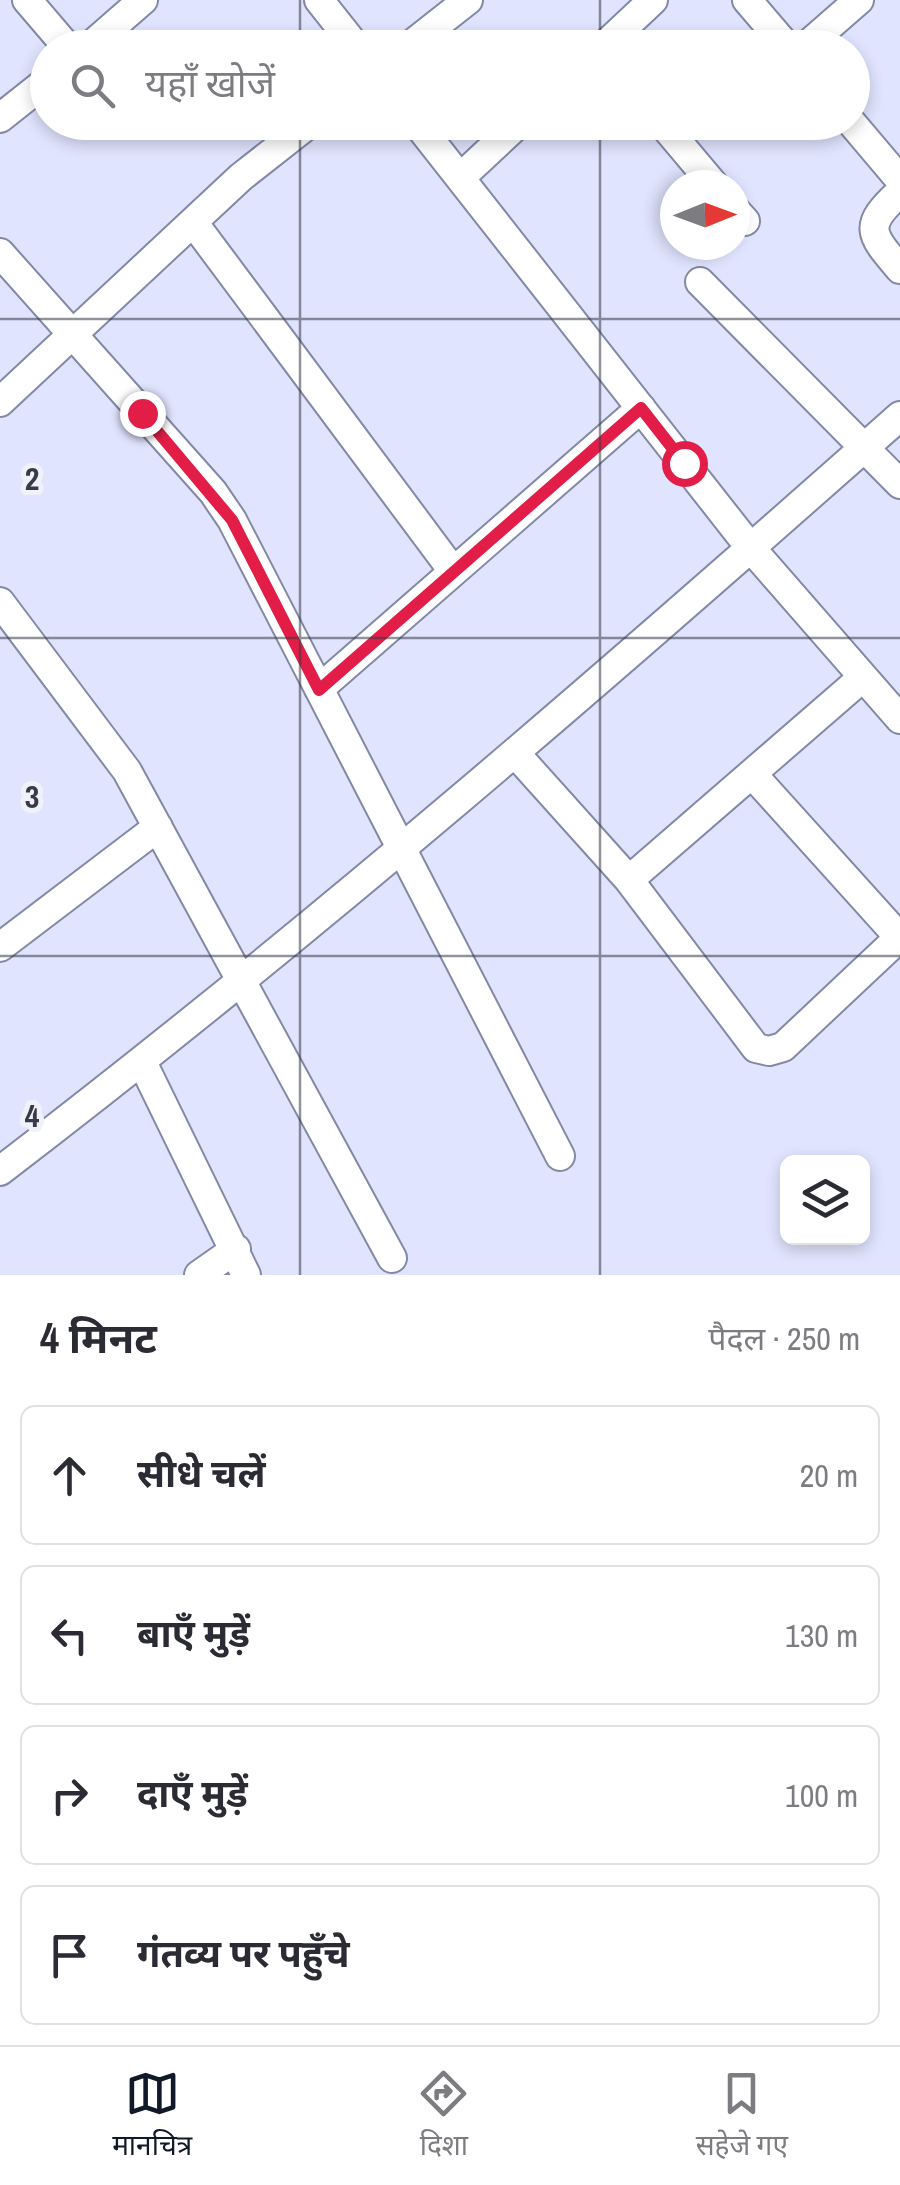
<!DOCTYPE html>
<html lang="hi">
<head>
<meta charset="utf-8">
<style>
	:root { --surface:#fff; --page:#f2f2f3; --text:#2b2b33; --muted:#7c7c81; --line:#e1e1e2; --accent:#111827 }
	body { margin:0; font-family:"Archivo Narrow","Noto Sans Devanagari",sans-serif; background:var(--page); color:var(--text) }
	.controls { position:absolute; right:30px; bottom:30px; display:grid; overflow:hidden; border-radius:15px; box-shadow:0 5px 15px #0003 }
	.controls button { width:90px; height:90px; display:grid; place-items:center; padding:0; border:0; border-bottom:2px solid var(--line); background:var(--surface); color:var(--text); font:50px sans-serif }
	.compass { position:absolute; left:660px; top:170px; width:90px; height:90px; border-radius:50%; background:var(--surface); box-shadow:0 5px 15px #0003; rotate:89deg }
	.stop { position:absolute; width:30px; height:30px; margin:-22px; border:8px solid #e11d48; border-radius:50%; background:#fff }
	.stop.end { background:#e11d48; border-color:#fff; box-shadow:0 2px 10px #0008 }
	.list { margin:0; padding:0; list-style:none }
	h2 { display:flex; justify-content:space-between; align-items:center; height:130px; margin:0; padding:0 40px; font-size:42px }
	h2 small { font-size:32px; font-weight:400; color:var(--muted) }
	.list li { display:grid; grid-template-columns:65px 1fr auto; gap:30px; align-items:center; box-sizing:border-box; height:140px; margin:0 20px 20px; padding:0 20px; border:2px solid var(--line); border-radius:15px }
	.list b { display:block; font-size:38px; white-space:nowrap }
	.list em { font-size:32px; font-style:normal; color:var(--muted) }
	.icon { flex:none; width:55px; height:55px; fill:none; stroke:currentColor; stroke-width:2; stroke-linecap:round; stroke-linejoin:round }
	.map { position:relative; flex:none; width:900px; height:1275px; overflow:hidden }
	.search { position:absolute; background:var(--surface); box-shadow:0 5px 15px #0003; left:30px; right:30px; top:30px; height:110px; display:flex; align-items:center; gap:25px; box-sizing:border-box; padding:0 35px; border-radius:55px; color:var(--muted); font-size:38px }
	.sheet { height:770px; background:var(--surface) }
	nav { display:flex; justify-content:space-around; align-items:center; box-sizing:border-box; height:140px; border-top:2px solid var(--line); background:var(--surface); font-size:28px; color:var(--muted) }
	nav a { display:grid; justify-items:center; gap:5px }
	nav .on { color:var(--accent) }
	.map>svg:first-child { display:block }
	.lines { fill:none; stroke-linecap:round; stroke-linejoin:round }
	.minor-casing { stroke:#8388a6; stroke-width:32 }
	.minor { stroke:#fff; stroke-width:28 }
	.route { stroke:#e11d48; stroke-width:12 }
	.grid { fill:none; stroke:#383a47; stroke-width:2.5; stroke-opacity:0.55 }
	.grid-label { font-size:32px; text-anchor:middle; font-weight:bold; fill:#383a47; stroke:#f1f2f9; stroke-width:10; stroke-linejoin:round; paint-order:stroke }
</style>
</head>
<body>
<div class="map">
<svg width="900" height="1275" viewBox="0 0 900 1275">
	<rect width="100%" height="100%" fill="#e0e4fe"/>
	<g class="lines">
		<g class="minor-casing">
			<path id="minor" d="M27,0l41,48
				M319,0l38,48
				M747,0l41,48
				M88,48l55,-48
				M407,48l61,-48
				M602,48l51,-48
				M804,48l55,-48
				M0,118l48,-38
				M416,122l333,424 151,173
				M661,122l53,63
				M851,122l49,58
				M460,178l60,-56
				M900,192c-37,34 -31,41 0,77
				M735,210l10,11
				M193,222l260,349
				M0,253l213,239 19,28 328,636
				M700,282l200,202
				M0,402l241,-225 70,-55
				M0,602l127,169 265,487
				M319,689l322,-281
				M515,753l114,127 127,168 13,3 14,-4 117,-110
				M752,774l148,164
				M629,880l233,-202
				M0,947l158,-120
				M143,1064l103,211
				M0,1171c311,-238 607,-495 900,-755
				M199,1275l37,-26"/>
		</g>
		<use href="#minor" class="minor"/>
	</g>
	<g class="lines">
		<path class="route" d="M142,413l90,107 87,170 322,-282 43,55"/>
	</g>
	<path class="grid" d="M300,0v48M600,0v48M300,122v1153M600,122v1153M0,319h900M0,638h900M0,956h900"/>
	<g class="grid-label">
		<text x="32" y="490">2</text>
		<text x="32" y="808">3</text>
		<text x="32" y="1127">4</text>
	</g>
</svg>
<div class="controls">
<button><svg class="icon" aria-label="layers" viewBox="0 0 24 24"><path d="M12 4l9 5-9 5-9-5zM3 14l9 5 9-5"/></svg></button>
</div>
<svg class="compass" viewBox="-18 -18 36 36"><path d="M0-13l5 13h-10z" fill="#e53935"/><path d="M0 13l5-13h-10z" fill="#7c7c81"/></svg>
<div class="stop" style="left:684px;top:463px"></div>
<div class="stop end" style="left:142px;top:413px"></div>
<div class="search"><svg class="icon" aria-label="search" viewBox="0 0 24 24"><circle cx="10" cy="10" r="6"/><path d="M15 15l6 6"/></svg>यहाँ खोजें</div>
</div>
<section class="sheet">
<h2>4 मिनट<small>पैदल · 250 m</small></h2>
<ul class="list">
<li><svg class="icon" aria-label="ahead" viewBox="0 0 24 24"><path d="M12 20V5M6 11l6-6 6 6"/></svg><div><b>सीधे चलें</b></div><em>20 m</em></li>
<li><svg class="icon" aria-label="left" viewBox="0 0 24 24"><path d="M17 20v-9H6M10 6l-5 5 5 5"/></svg><div><b>बाएँ मुड़ें</b></div><em>130 m</em></li>
<li><svg class="icon" aria-label="right" viewBox="0 0 24 24"><path d="M7 20v-9h11M14 6l5 5-5 5"/></svg><div><b>दाएँ मुड़ें</b></div><em>100 m</em></li>
<li><svg class="icon" aria-label="arrive" viewBox="0 0 24 24"><path d="M6 21V4h12l-3 4 3 4H6"/></svg><div><b>गंतव्य पर पहुँचे</b></div></li>
</ul>
</section>
<nav>
<a class="on"><svg class="icon" aria-label="map" viewBox="0 0 24 24"><path d="M3 6l6-2 6 2 6-2v14l-6 2-6-2-6 2zM9 4v14M15 6v14"/></svg>मानचित्र</a>
<a><svg class="icon" aria-label="directions" viewBox="0 0 24 24"><path d="M12 3l9 9-9 9-9-9zM9 14v-3h6M13 9l2 2-2 2"/></svg>दिशा</a>
<a><svg class="icon" aria-label="saved" viewBox="0 0 24 24"><path d="M7 4h10v16l-5-4-5 4z"/></svg>सहेजे गए</a>
</nav>
</body>
</html>
